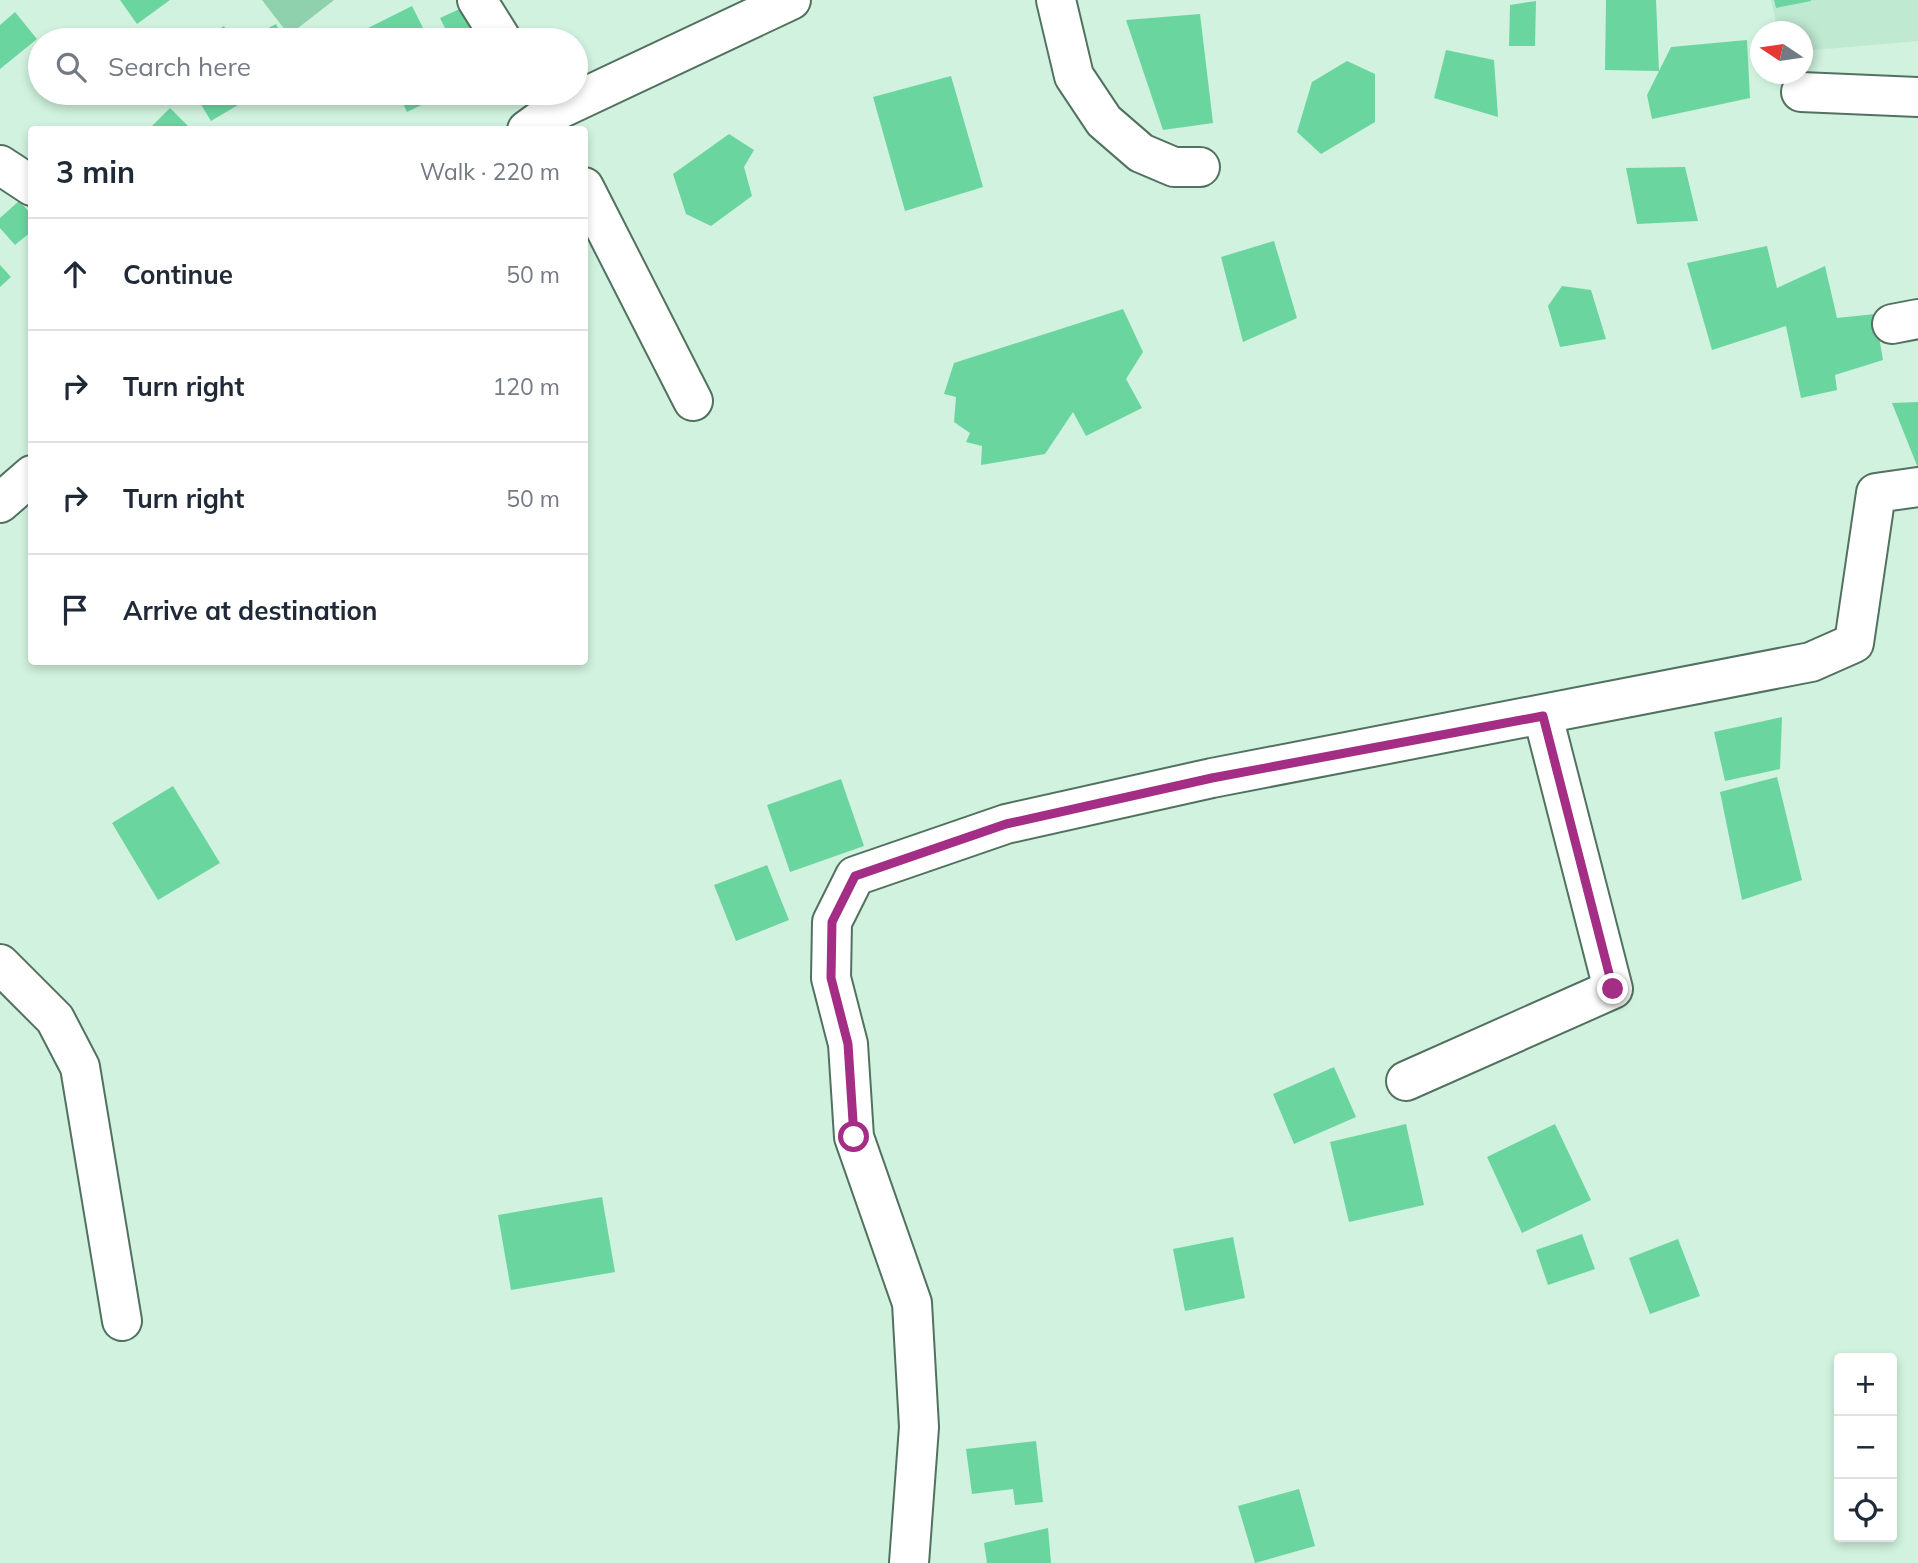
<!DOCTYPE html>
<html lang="en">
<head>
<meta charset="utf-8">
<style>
	:root { --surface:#fff; --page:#f6f6f7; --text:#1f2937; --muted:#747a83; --line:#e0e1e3 }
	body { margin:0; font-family:Mulish,sans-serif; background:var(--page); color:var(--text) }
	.controls { position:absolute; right:21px; bottom:21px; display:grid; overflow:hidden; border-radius:7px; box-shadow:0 4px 10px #0003 }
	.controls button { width:63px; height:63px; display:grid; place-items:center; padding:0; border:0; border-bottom:2px solid var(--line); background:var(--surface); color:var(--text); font:35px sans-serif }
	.compass { position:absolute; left:1750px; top:21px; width:63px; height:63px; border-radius:50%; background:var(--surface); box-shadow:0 4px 10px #0003; rotate:283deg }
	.stop { position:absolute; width:21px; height:21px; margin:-16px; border:5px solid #a42d86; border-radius:50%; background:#fff }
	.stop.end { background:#a42d86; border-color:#fff; box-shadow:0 2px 7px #0008 }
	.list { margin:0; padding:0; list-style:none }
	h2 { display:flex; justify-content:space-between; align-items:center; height:91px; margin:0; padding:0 28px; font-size:30px }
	h2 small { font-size:23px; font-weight:400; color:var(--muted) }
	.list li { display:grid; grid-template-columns:46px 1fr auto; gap:21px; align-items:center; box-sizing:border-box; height:112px; padding:0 28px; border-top:2px solid var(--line) }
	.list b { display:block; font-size:26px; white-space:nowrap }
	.list em { font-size:23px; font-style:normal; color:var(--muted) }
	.icon { flex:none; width:38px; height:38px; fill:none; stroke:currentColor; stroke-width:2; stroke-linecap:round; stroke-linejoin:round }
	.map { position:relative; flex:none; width:1918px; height:1563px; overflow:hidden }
	.search { position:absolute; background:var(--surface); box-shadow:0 4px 10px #0003; left:28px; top:28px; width:560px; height:77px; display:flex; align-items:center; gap:18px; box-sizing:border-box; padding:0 24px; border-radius:38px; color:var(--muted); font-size:26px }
	.panel { position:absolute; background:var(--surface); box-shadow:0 4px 10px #0003; left:28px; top:126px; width:560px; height:539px; border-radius:7px }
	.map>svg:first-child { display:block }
	.built { fill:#bfe9d1 }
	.green { fill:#8fd1ad }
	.building { fill:#6bd5a0 }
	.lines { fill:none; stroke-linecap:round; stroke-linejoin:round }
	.minor-casing { stroke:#527160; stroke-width:42 }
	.minor { stroke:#fff; stroke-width:38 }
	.route { stroke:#a42d86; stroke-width:9 }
</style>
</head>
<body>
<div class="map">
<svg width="1918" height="1563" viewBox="0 0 1918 1563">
	<rect width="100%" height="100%" fill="#d0f2de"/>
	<path class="built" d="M1771,0h147v41l-115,10 -1,-19 -24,-1z"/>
	<path class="green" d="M262,0h72l-45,35z"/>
	<path class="building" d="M120,0h50l-33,24z
		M1606,0h50l3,71 12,-24 76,-7 3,58 -98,21 -5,-24 12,-24 -54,-1z
		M1774,0h37v1l-35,7z
		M1536,1l-1,45h-26l1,-41z
		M412,6l17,34h-57l-6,-11z
		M466,6l16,34h-31l-11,-22z
		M15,12l22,27 -37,30v-44z
		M1200,14l13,109 -50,7 -37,-110z
		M276,24l8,16h-38z
		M224,26l8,14h-31z
		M1446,50l48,10 4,57 -64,-19z
		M1347,61l28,13v48l-54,32 -24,-22 15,-50z
		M951,76l32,111 -78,24 -32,-114z
		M194,93h64l-47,28z
		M398,93h48l-39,19z
		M170,108l22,22h-44z
		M729,134l25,16 -10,17 8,29 -41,30 -25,-12 -13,-40z
		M1685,167l13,54 -61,3 -11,-56z
		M19,201l13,14v16l-17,14 -15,-17v-10z
		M1274,241l23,77 -54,24 -22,-85z
		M1767,246l10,42 48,-22 12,52 38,-4 8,46 -48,15 2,15 -36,8 -15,-72 -74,24 -25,-87z
		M0,265l11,12 -11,10z
		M1562,286l29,4 15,49 -46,8 -12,-41z
		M1123,309l20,43 -17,27 16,29 -56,28 -13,-24 -28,42 -64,11 1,-19 -16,-4 4,-9 -16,-11 2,-25 -12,-3 10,-31z
		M1918,402v66l-26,-65z
		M1782,717l-2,52 -55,12 -11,-49z
		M1777,777l25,103 -60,20 -22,-108z
		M841,779l23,67 -74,26 -23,-67z
		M173,786l47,77 -62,37 -46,-77z
		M767,865l22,55 -53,21 -22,-56z
		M1334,1067l22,50 -62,27 -21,-50z
		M1406,1124l18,81 -75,17 -19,-80z
		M1555,1124l36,76 -69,33 -35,-76z
		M602,1197l13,75 -104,18 -13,-75z
		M1582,1234l13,35 -47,16 -12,-35z
		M1233,1237l12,61 -60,13 -12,-62z
		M1678,1239l22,57 -50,18 -21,-56z
		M1036,1441l7,61 -28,3 -2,-16 -41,5 -6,-45z
		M1299,1489l16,57 -60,17 -17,-57z
		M1048,1528l3,35h-64l-3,-20z"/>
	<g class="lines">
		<g class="minor-casing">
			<path id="minor" d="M477,0l25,40
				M1056,0l18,76 30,45 37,32 33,14h26
				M1801,92l117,5
				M527,130l22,-16 242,-114
				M0,165l32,21
				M584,187l109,214
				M1892,324l26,-5
				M0,503l32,-28
				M0,964l55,55 25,48 42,254
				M1406,1081l207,-92 -70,-273
				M909,1563l10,-136 -7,-124 -58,-166 -6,-93 -17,-66 1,-56 23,-46 151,-52 206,-46 599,-116 43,-19 22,-150 42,-6"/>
		</g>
		<use href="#minor" class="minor"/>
	</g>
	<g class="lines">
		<path class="route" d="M854,1137l-6,-93 -17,-66 1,-56 23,-46 151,-52 206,-46 331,-62 70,273"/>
	</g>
</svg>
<div class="controls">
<button>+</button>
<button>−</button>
<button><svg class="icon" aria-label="locate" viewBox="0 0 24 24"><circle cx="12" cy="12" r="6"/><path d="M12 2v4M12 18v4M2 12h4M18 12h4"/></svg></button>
</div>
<svg class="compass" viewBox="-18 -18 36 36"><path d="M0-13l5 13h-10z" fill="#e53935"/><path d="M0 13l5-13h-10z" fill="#747a83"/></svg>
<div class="stop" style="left:854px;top:1137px"></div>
<div class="stop end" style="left:1613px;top:989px"></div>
<div class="search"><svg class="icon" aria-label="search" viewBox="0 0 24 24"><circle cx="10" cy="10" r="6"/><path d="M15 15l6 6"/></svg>Search here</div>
<section class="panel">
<h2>3 min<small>Walk · 220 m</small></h2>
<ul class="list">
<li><svg class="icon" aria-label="ahead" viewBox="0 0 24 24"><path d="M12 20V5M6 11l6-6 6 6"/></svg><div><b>Continue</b></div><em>50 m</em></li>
<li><svg class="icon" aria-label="right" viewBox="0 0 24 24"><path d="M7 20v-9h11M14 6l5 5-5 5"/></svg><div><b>Turn right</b></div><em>120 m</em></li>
<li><svg class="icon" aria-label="right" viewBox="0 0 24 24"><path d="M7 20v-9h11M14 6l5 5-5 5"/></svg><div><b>Turn right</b></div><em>50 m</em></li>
<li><svg class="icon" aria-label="arrive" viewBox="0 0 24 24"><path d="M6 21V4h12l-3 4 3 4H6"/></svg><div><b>Arrive at destination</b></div></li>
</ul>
</section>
</div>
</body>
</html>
